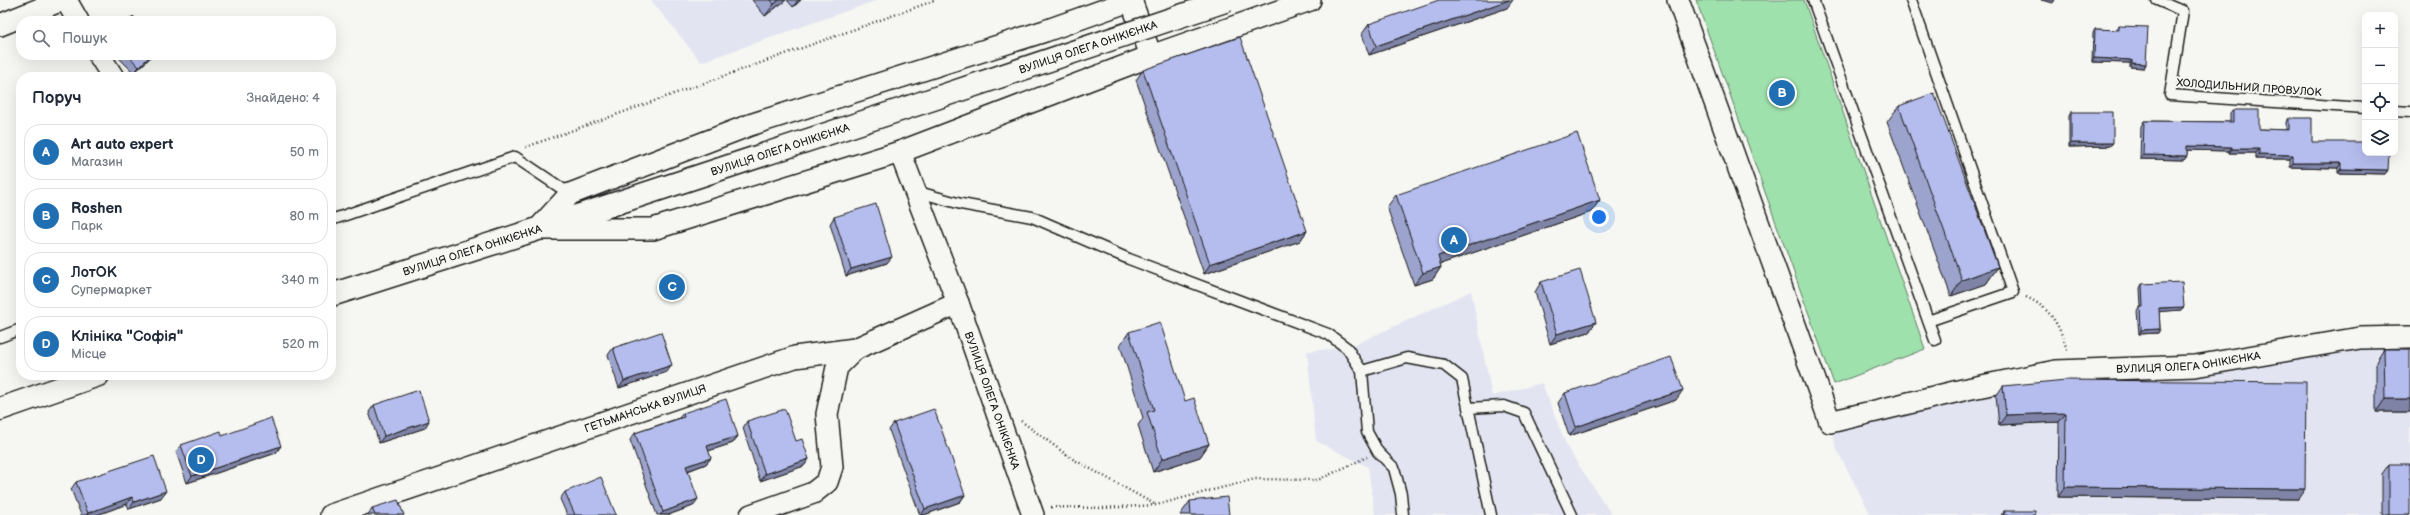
<!DOCTYPE html>
<html lang="uk">
<head>
<meta charset="utf-8">
<style>
	:root { --surface:#fff; --page:#f2f2f3; --text:#1f2937; --muted:#747a83; --line:#e0e1e3; --accent:#1f6fb2 }
	body { margin:0; font-family:"Balsamiq Sans",sans-serif; background:var(--page); color:var(--text) }
	.controls { position:absolute; right:12px; top:12px; display:grid; overflow:hidden; border-radius:8px; box-shadow:0 4px 16px #0002 }
	.controls button { width:36px; height:36px; display:grid; place-items:center; padding:0; border:0; border-bottom:1px solid var(--line); background:var(--surface); color:var(--text); font:20px sans-serif }
	.you { position:absolute; left:1599px; top:217px; width:14px; height:14px; margin:-10px; border:3px solid #fff; border-radius:50%; background:#1a73e8; box-shadow:0 0 0 6px #1a73e833 }
	.badge { display:grid; place-items:center; width:26px; height:26px; border-radius:50%; background:var(--accent); color:#fff; font-size:13px; font-weight:700 }
	.pin { position:absolute; translate:-50% -50%; border:2px solid #fff; box-shadow:0 1px 4px #0006 }
	.list { margin:0; padding:0; list-style:none }
	h2 { display:flex; justify-content:space-between; align-items:center; height:52px; margin:0; padding:0 16px; font-size:17px }
	h2 small { font-size:13px; font-weight:400; color:var(--muted) }
	.list li { display:grid; grid-template-columns:26px 1fr auto; gap:12px; align-items:center; box-sizing:border-box; height:56px; margin:0 8px 8px; padding:0 8px; border:1px solid var(--line); border-radius:16px }
	.list b { display:block; font-size:15px; white-space:nowrap }
	.list p { margin:0; font-size:13px; white-space:nowrap; color:var(--muted) }
	.list em { font-size:13px; font-style:normal; color:var(--muted) }
	.icon { flex:none; width:22px; height:22px; fill:none; stroke:currentColor; stroke-width:2; stroke-linecap:round; stroke-linejoin:round }
	.map { position:relative; flex:none; width:2410px; height:515px; overflow:hidden }
	.search { position:absolute; background:var(--surface); box-shadow:0 4px 16px #0002; left:16px; top:16px; width:320px; height:44px; display:flex; align-items:center; gap:10px; box-sizing:border-box; padding:0 14px; border-radius:16px; color:var(--muted); font-size:15px }
	.panel { position:absolute; background:var(--surface); box-shadow:0 4px 16px #0002; left:16px; top:72px; width:320px; height:308px; border-radius:16px }
	.map>svg:first-child { display:block }
	.built { fill:#e2e5f1 }
	.green { fill:#9fe1ac; stroke:#5e7e64 }
	.lines { fill:none; stroke-linecap:round; stroke-linejoin:round }
	.lane-casing { stroke:#1c1c1c; stroke-width:13 }
	.street-casing { stroke:#1c1c1c; stroke-width:24 }
	.primary-casing { stroke:#1c1c1c; stroke-width:25 }
	.path { stroke:#1c1c1c; stroke-width:2.5; stroke-dasharray:1 3; stroke-linecap:butt }
	.lane { stroke:#f6f6f2; stroke-width:10 }
	.street { stroke:#f6f6f2; stroke-width:21 }
	.primary { stroke:#f6f6f2; stroke-width:22 }
	.primary-bridge-casing { stroke:#1c1c1c; stroke-width:25; stroke-linecap:butt }
	.primary-bridge { stroke:#f6f6f2; stroke-width:22 }
	.wall { fill:#9ca3cd; stroke:#1c1c1c }
	.shaded-wall { fill:#7f84a7; stroke:#1c1c1c }
	.building { fill:#b5bdee; stroke:#1c1c1c }
	.labels { text-anchor:middle; stroke-width:4; stroke-linejoin:round; paint-order:stroke }
	.street-label { font-size:11px; fill:#1c1c1c; stroke:#f6f6f2 }
</style>
</head>
<body>
<div class="map">
<svg width="2410" height="515" viewBox="0 0 2410 515">
	<rect width="100%" height="100%" fill="#f6f6f2"/>
	<filter id="ink" filterUnits="userSpaceOnUse"><feTurbulence type="fractalNoise" baseFrequency=".025" numOctaves="2"/><feDisplacementMap in="SourceGraphic" scale="8" xChannelSelector="R" yChannelSelector="G"/><feConvolveMatrix kernelMatrix="1 2 1 2 8 2 1 2 1" color-interpolation-filters="sRGB"/></filter>
	<g filter="url(#ink)">
		<path class="built" d="M651,0h227l-177,62z
			M1471,291l21,105 50,-13 26,66 44,66h-237l-7,-48 -52,-26 -9,-90 40,-3z
			M2410,337v178h-539l-35,-67 -6,-26 137,-33z"/>
		<path class="green" d="M1696,0h108l121,349 -91,35z"/>
		<g class="lines">
			<g class="lane-casing">
				<path id="lane" d="M1813,0l122,340
					M1911,0l102,292 -85,29
					M2157,0l26,11 -13,84 195,13
					M2395,111l15,1
					M915,191l46,13 71,13 97,42 199,75 19,14 15,23 45,-13 37,7 18,14 29,136
					M331,220l184,-63 55,37
					M0,337l21,-8
					M1362,371l5,61 11,20 16,16 7,26 2,21
					M1468,408l36,-2 20,7 48,102"/>
			</g>
			<g class="street-casing">
				<g id="street">
					<path d="M66,0l12,21"/>
					<path d="M1131,0l20,56"/>
					<path id="s1" d="M1678,0l152,422 137,-33 89,-18 139,-5 165,-28 50,-1"/>
					<path d="M0,25l62,-25"/>
					<path d="M99,55l14,22"/>
					<path id="s2" d="M900,152l58,151 75,212"/>
					<path d="M538,229l32,-35 180,-69 295,-94 87,-31"/>
					<path d="M544,229h109l247,-77 251,-96 159,-56"/>
					<path id="s3" d="M331,515l464,-158 60,-8 103,-46"/>
					<path d="M751,515l62,-22 14,-11 5,-15 -5,-53 10,-47 18,-18"/>
				</g>
			</g>
			<g class="primary-casing">
				<g id="primary">
					<path id="s4" d="M331,295l207,-66 383,-126"/>
					<path d="M0,409l98,-34"/>
				</g>
			</g>
			<path class="path" d="M526,147l410,-147
				M2026,297c24,10 35,30 41,54
				M1021,421l50,37 85,47
				M1051,507l53,1 52,-3 99,-26 63,1 49,-23"/>
			<use href="#lane" class="lane"/>
			<use href="#street" class="street"/>
			<use href="#primary" class="primary"/>
			<g class="primary-bridge-casing">
				<g id="primary-bridge">
					<path id="s5" d="M921,103l307,-103"/>
				</g>
			</g>
			<use href="#primary-bridge" class="primary-bridge"/>
		</g>
		<path class="wall" d="M752,0h34l-21,16z
			M787,0h14l-8,7z
			M1507,8l-138,47 -7,-21 7,-10z
			M2119,26l27,38 -2,4 -14,-1v-4l-38,-1 1,-29 2,-4 21,1z
			M116,55h37l-19,18z
			M1143,70l164,161 -7,10 -96,33 -68,-194z
			M1899,106l99,161 -12,17 -35,12 -64,-174z
			M2233,110l26,19 27,1v-8l3,-4 23,24 76,28 -3,4 -47,-1v-5l-48,-1v-8h-34v-6h-27v-2l-42,-1v6l-3,4 -44,-1 1,-33 3,-5 86,1v-8z
			M2071,112l42,31 -3,3 -41,1v-31z
			M1396,195l204,5 -9,12 -151,52 1,3 -8,12 -19,6 -27,-78z
			M834,217l53,46 -41,13 -16,-52z
			M1541,282l55,40 -7,10 -39,12 -15,-52z
			M2142,284l42,23 -3,3 -22,1 1,18 -2,4 -19,1 -2,-23 3,-4h1l-1,-19z
			M1129,332l56,69 24,43 -9,13 -47,15 -15,-47 5,-7 -23,-73z
			M613,348l54,24 -48,16 -11,-33z
			M2384,349l26,63h-34v-50z
			M2003,386l295,113 -240,-2 1,-75 -60,3 -3,-29z
			M1565,393l111,7 -107,36 -11,-33z
			M374,405l51,23 -46,15 -10,-31z
			M683,413l55,23 -5,7 -25,8 3,7 -5,6 -18,7 5,35 -25,9h-11l-27,-75 5,-7 44,-15z
			M747,421l49,20 13,18 -5,7 -44,15 -17,-53z
			M894,423l71,72 -5,7 -36,13h-4l-31,-85z
			M222,436l54,17 -89,30 -11,-31 5,-7z
			M2389,464l21,51h-28v-41z
			M76,482l85,16 -32,11 -2,-5 -30,11h-16l-10,-26z
			M565,492l51,23h-49l-7,-16z
			M1190,501l39,14h-49z
			M372,508l32,7h-36z
			M2004,511l31,4h-34z"/>
		<path class="shaded-wall" d="M779,0h7l-21,16 9,-12z
			M798,0h3l-8,7z
			M1509,0h4l-6,8 -138,47 7,-9z
			M2041,0h14l-2,3z
			M151,55h2l-19,18 5,-6z
			M2094,58l38,2 -2,3 -38,-1z
			M2132,63l14,1 -2,4 -14,-1z
			M2071,143h42l-3,3 -41,1z
			M2187,146l45,1 -3,4 -45,-1z
			M2232,149h27l-3,4h-27z
			M2259,154l34,1 -3,4h-34z
			M2143,155l44,1 -3,4 -44,-1z
			M2293,163h48l-3,5 -48,-1z
			M2341,169l47,1 -3,4 -47,-1z
			M1600,200l-9,12 -162,56 9,-12z
			M1307,231l-7,10 -96,33 6,-10z
			M892,257l-5,6 -41,13 5,-7z
			M1441,267l-8,12 -19,6 9,-12z
			M1998,267l-12,17 -35,12 11,-16z
			M2184,307l-3,3 -25,2 3,-4z
			M1596,322l-7,10 -39,12 7,-10z
			M2160,329l-2,4 -19,1 2,-4z
			M672,365l-5,7 -48,16 5,-7z
			M1683,390l-7,10 -107,36 7,-9z
			M2385,399h25v13h-34z
			M2066,413l-7,9 -60,3 7,-10z
			M429,421l-4,7 -46,15 5,-7z
			M738,436l-5,7 -31,10 5,-7z
			M1209,444l-9,13 -47,15 9,-13z
			M281,446l-5,7 -89,30 5,-7z
			M711,458l-5,6 -25,9 5,-7z
			M809,459l-5,7 -44,15 5,-7z
			M2065,487l240,2 -7,10 -240,-2z
			M166,491l-5,7 -32,11 5,-7z
			M965,495l-5,7 -36,13h-3l4,-6z
			M132,497l-5,7 -30,11h-11l2,-2z
			M698,499l-5,7 -25,9h-8l3,-3z"/>
		<path class="building" d="M771,0h8l-5,4z
			M1439,0h70l-133,46 -7,-22z
			M133,16l5,5h-10z
			M2119,26l29,1 -2,37 -14,-1v-3l-38,-2 1,-29 24,1z
			M1240,37l67,194 -97,33 -67,-194z
			M128,55h23l-12,12z
			M1934,93l64,174 -36,13 -63,-174z
			M2233,110h26v19l30,1v-12h23v24h53v11h24l-1,17 -47,-1v-6h-48v-8l-34,-1v-5h-27v-2l-45,-1v10l-44,-1 1,-34 89,1z
			M2071,112h42v31h-42z
			M1577,133l23,67 -162,56 3,11 -18,6 -27,-78z
			M876,204l16,53 -41,12 -17,-52z
			M1580,270l16,52 -39,12 -16,-52z
			M2182,282l2,25 -25,1 1,21 -19,1 -1,-23h3l-1,-23z
			M1160,322l25,79 9,-3 15,46 -47,15 -15,-47 7,-2 -25,-78z
			M661,332l11,33 -48,16 -11,-33z
			M2384,349h26v50h-25z
			M1671,357l12,33 -107,37 -11,-34z
			M2066,380l240,2 -1,107 -240,-2 1,-74 -60,2 -3,-29z
			M419,390l10,31 -45,15 -10,-31z
			M726,399l12,37 -31,10 4,12 -25,8 12,33 -35,13 -28,-79 49,-16 -1,-4z
			M785,409l11,32 6,-2 7,20 -44,15 -18,-53z
			M934,409l31,86 -40,14 -31,-86z
			M271,418l10,28 -89,30 -11,-31 40,-14 1,5z
			M154,456l12,35 -32,11 -2,-5 -44,16 -12,-31z
			M2389,464h21v51h-21z
			M601,477l15,38h-41l-10,-23z
			M1227,497l2,18h-38l-1,-14z
			M398,500l6,15h-29l-3,-7z
			M2004,511h31v4h-31z"/>
	</g>
	<g class="labels">
		<g class="street-label">
			<text dy="4" stroke="none"><textPath href="#s5" startOffset="176">ВУЛИЦЯ ОЛЕГА ОНІКІЄНКА</textPath></text>
			<text transform="translate(2249 87) rotate(4)" y="4">ХОЛОДИЛЬНИЙ ПРОВУЛОК</text>
			<text dy="4" stroke="none"><textPath href="#s4" startOffset="472">ВУЛИЦЯ ОЛЕГА ОНІКІЄНКА</textPath></text>
			<text dy="4" stroke="none"><textPath href="#s4" startOffset="148">ВУЛИЦЯ ОЛЕГА ОНІКІЄНКА</textPath></text>
			<text dy="4" stroke="none"><textPath href="#s1" startOffset="813">ВУЛИЦЯ ОЛЕГА ОНІКІЄНКА</textPath></text>
			<text dy="4" stroke="none"><textPath href="#s2" startOffset="265">ВУЛИЦЯ ОЛЕГА ОНІКІЄНКА</textPath></text>
			<text dy="4" stroke="none"><textPath href="#s3" startOffset="332">ГЕТЬМАНСЬКА ВУЛИЦЯ</textPath></text>
		</g>
	</g>
</svg>
<div class="controls">
<button>+</button>
<button>−</button>
<button><svg class="icon" aria-label="locate" viewBox="0 0 24 24"><circle cx="12" cy="12" r="6"/><path d="M12 2v4M12 18v4M2 12h4M18 12h4"/></svg></button>
<button><svg class="icon" aria-label="layers" viewBox="0 0 24 24"><path d="M12 4l9 5-9 5-9-5zM3 14l9 5 9-5"/></svg></button>
</div>
<div class="you"></div>
<div class="pin badge" style="left:1454px;top:240px">A</div>
<div class="pin badge" style="left:1782px;top:93px">B</div>
<div class="pin badge" style="left:672px;top:287px">C</div>
<div class="pin badge" style="left:201px;top:460px">D</div>
<div class="search"><svg class="icon" aria-label="search" viewBox="0 0 24 24"><circle cx="10" cy="10" r="6"/><path d="M15 15l6 6"/></svg>Пошук</div>
<section class="panel">
<h2>Поруч<small>Знайдено: 4</small></h2>
<ul class="list">
<li><span class="badge">A</span><div><b>Art auto expert</b><p>Магазин</p></div><em>50 m</em></li>
<li><span class="badge">B</span><div><b>Roshen</b><p>Парк</p></div><em>80 m</em></li>
<li><span class="badge">C</span><div><b>ЛотОК</b><p>Супермаркет</p></div><em>340 m</em></li>
<li><span class="badge">D</span><div><b>Клініка &quot;Софія&quot;</b><p>Місце</p></div><em>520 m</em></li>
</ul>
</section>
</div>
</body>
</html>
